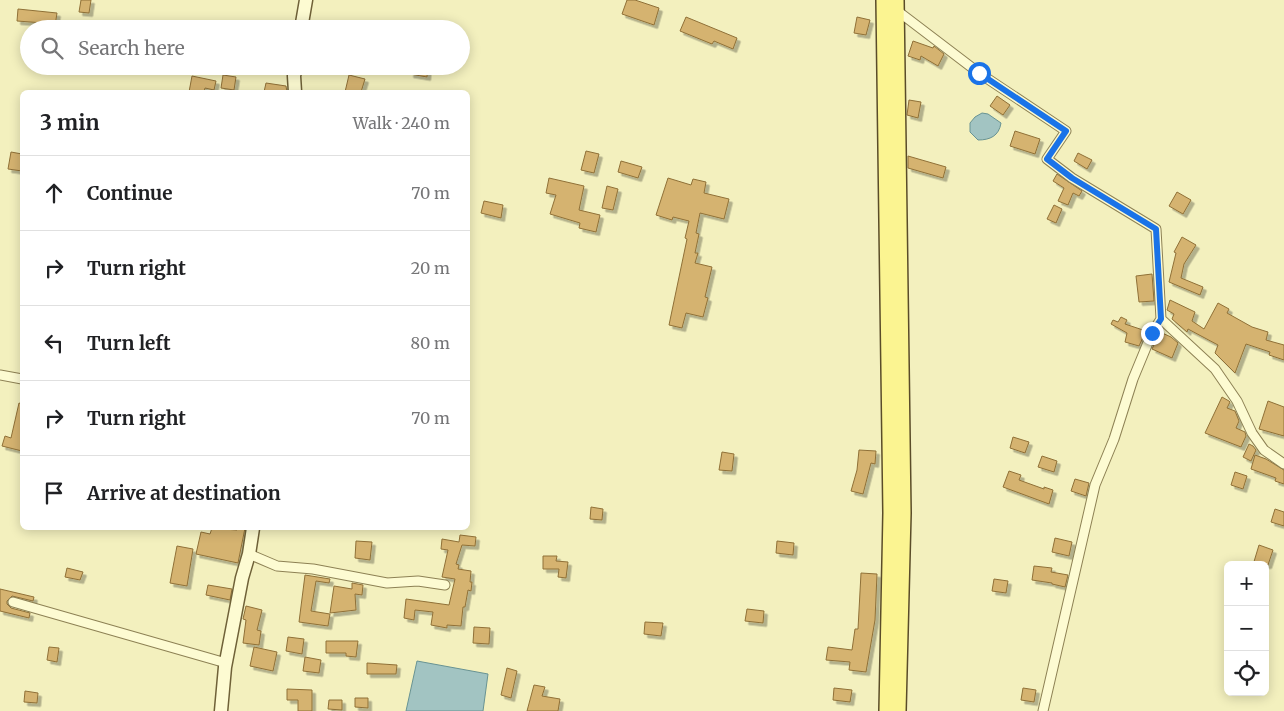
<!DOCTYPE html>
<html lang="en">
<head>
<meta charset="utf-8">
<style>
	:root { --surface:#fff; --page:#f2f2f2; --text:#202124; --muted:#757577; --line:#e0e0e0 }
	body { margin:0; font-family:Merriweather,serif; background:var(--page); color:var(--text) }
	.controls { position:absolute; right:15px; bottom:15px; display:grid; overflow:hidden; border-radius:8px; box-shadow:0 2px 12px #0003 }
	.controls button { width:45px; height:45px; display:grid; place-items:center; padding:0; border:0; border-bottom:1px solid var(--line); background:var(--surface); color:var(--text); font:25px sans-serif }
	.stop { position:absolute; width:15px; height:15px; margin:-11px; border:4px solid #1a73e8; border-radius:50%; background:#fff }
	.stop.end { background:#1a73e8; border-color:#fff; box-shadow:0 1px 5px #0008 }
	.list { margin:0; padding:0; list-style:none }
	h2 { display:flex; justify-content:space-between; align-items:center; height:65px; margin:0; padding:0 20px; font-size:21px }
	h2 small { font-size:16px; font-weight:400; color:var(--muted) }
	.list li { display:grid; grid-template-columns:32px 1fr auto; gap:15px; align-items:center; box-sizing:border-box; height:75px; padding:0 20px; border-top:1px solid var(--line) }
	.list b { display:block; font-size:19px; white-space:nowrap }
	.list em { font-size:16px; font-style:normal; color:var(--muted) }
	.icon { flex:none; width:28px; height:28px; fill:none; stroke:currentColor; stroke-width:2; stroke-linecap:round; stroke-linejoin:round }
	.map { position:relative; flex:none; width:1284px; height:711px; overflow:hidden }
	.search { position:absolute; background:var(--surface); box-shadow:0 2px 12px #0003; left:20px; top:20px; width:450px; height:55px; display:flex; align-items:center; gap:12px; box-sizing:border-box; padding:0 18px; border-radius:28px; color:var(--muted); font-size:19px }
	.panel { position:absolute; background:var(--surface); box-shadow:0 2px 12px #0003; left:20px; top:90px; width:450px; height:440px; border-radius:8px }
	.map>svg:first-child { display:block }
	.water { fill:#a2c4c2; stroke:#689393 }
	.building { fill:#d5b36f; stroke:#8f7037; filter:url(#shadow) }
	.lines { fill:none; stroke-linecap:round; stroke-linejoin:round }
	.street-casing { stroke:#8d8154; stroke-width:11 }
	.secondary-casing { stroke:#6f6138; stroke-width:15 }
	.primary-casing { stroke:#5a4c29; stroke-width:18 }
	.street { stroke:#fdfbd2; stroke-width:9 }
	.secondary { stroke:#fdfbd2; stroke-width:12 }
	.primary { stroke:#fbf491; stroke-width:15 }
	.route { stroke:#1a73e8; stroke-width:6 }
</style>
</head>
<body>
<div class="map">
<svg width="1284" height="711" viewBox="0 0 1284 711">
	<defs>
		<filter id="shadow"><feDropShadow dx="3.5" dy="3.5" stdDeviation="0" flood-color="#0004"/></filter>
	</defs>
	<rect width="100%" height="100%" fill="#f3f0be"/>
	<path class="water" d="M982,113l6,1 13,9c-2,13 -11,17 -23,17l-8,-8v-9l5,-6z
		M417,661l71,13 -5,37h-77z"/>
	<path class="building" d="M81,0h10l-2,13 -10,-1z
		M627,0h8l24,8 -5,17 -32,-11z
		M18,9l39,4 -2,13 -12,-1 1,-2 -27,-2z
		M686,17l51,21 -4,11 -19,-8 -2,3 -32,-13z
		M857,17l13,3 -4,15 -12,-2z
		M913,41l20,7 1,-2 10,8 -6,12 -17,-10 -1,4 -12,-4z
		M411,66h17l-1,11 -17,-3z
		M223,75l13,2 -2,13 -13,-2z
		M349,75l16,4 -4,13h-16z
		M192,76l24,5 -2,9 -9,-2 -1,4h-15z
		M266,83l20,3 1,6h-23z
		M997,96l13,9 -7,10 -13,-9z
		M909,100l12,2 -3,16 -11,-3z
		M1015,131l25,8 -5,15 -25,-8z
		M586,151l13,3 -5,19 -13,-3z
		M11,152l11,2v17l-14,-2z
		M1078,153l14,7 -5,9 -13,-8z
		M908,156l38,11 -3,11 -35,-10z
		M621,161l21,6 -4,11 -20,-6z
		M1057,174l25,17 -3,5 -6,-3 -5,12 -10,-4 6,-13 -11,-7z
		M549,178l35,8 -5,24 21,5 -4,17 -17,-4 1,-5 -30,-9 6,-19 -10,-2z
		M668,178l23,7 2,-6 13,3 -2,11 25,6 -5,20 -24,-6 -4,20 3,1 -4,19h3l-3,10 17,4 -7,30 3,1 -5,19 -17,-4 -4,15 -13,-3 18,-86 -2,-1 4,-17 -16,-4 -1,3 -16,-5z
		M607,186l11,3 -5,21 -11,-2z
		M1177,192l14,8 -8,14 -14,-8z
		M484,201l19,4 -2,13 -20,-5z
		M1054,205l8,4 -6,14 -9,-4z
		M1182,237l14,8 -12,19 -3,14 22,9 -3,8 -31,-13 7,-29 -2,-1z
		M1152,274l2,27 -15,1 -3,-26z
		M1170,300l25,12 -3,9 12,8 14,-26 11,6 -2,4 25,14 16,5 -2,8 18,5v15l-15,-5 1,-3 -24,-8 -11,29 -20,-20 3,-8 -30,-16 -1,3 -15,-13 2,-5 -7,-4z
		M1121,317l6,3 -2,4 21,7 -7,15 -14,-4 2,-9 -16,-9 2,-4 5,2z
		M1160,332l11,5 7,6 -6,15 -20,-9z
		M1222,397l7,4 1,1 -3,6 8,3 4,10 -3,7 9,4 1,4 -5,11 -36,-14z
		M1268,401l16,6v29l-25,-7z
		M19,403l3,1v25l-1,8 1,1v13l-20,-5 3,-10 6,2z
		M1013,437l16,5 -4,11 -15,-5z
		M1249,444l4,2 3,4 -5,11 -8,-4z
		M859,450l17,1 -1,13 -4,-1 -8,31 -12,-3 6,-21z
		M722,452l12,2 -2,17 -13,-1z
		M1255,455l11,4 18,11v14l-9,-3 1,-3 -25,-9z
		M1042,456l15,5 -3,11 -16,-5z
		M1009,471l12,4 -2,5 25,9v-2l9,3 -4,14 -46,-17z
		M1235,472l12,4 -4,13 -12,-4z
		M1075,479l14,4 -3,13 -15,-5z
		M591,507l12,2 -1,11 -12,-1z
		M1275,509l9,3v14l-13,-4z
		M212,528l25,2v-2h8l-7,35 -42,-9 5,-22 9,2z
		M460,535l16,2 -1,9 -13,-1 -6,19 3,1 -1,4 13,2 -1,11h2l-1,9 -3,-1 -3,17h-2l-2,19 -14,-1v3l-16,-3 2,-13 -18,-2 -1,10 -10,-2 2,-19 43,6 6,-26 -13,-2 6,-27 -7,-1 1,-10 17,3z
		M1055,538l17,4 -3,14 -17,-4z
		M356,541l16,1 -2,18 -15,-2z
		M777,541l17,2 -1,12 -17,-2z
		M1259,545l14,5 -5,15h-15z
		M177,546l16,3 -6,37 -17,-3z
		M543,556h14l-1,5 12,1 -2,16 -8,-1 1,-8h-16z
		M1034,566l18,2 -1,4 17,3 -3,12 -13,-3v-1l-20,-3z
		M67,568l16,4 -3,8 -15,-3z
		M861,573l16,1 -2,46 -9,52 -17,-2 1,-8 -24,-2 2,-13 24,3 3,-21h3z
		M305,575l25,4 -1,4 -13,-2 -5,30 19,3 -2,12 -29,-4z
		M994,579l14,2 -2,12 -14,-2z
		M352,583l11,2 -1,10 -7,-1 1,16 -26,3 4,-27 18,3z
		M208,585l24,4 -2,11 -24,-5z
		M0,589l34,8 -1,4 -21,-5 -5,5v3l4,4 19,5 -1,5 -29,-7z
		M246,606l16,4 -5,20 4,1 -2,14 -16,-2 3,-23 -3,-1z
		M747,609l17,2 -1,12 -18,-2z
		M645,622l18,1 -2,13 -17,-2z
		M474,627l16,1 -1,16 -16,-1z
		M288,637l16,2 -2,15 -16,-3z
		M326,641h32l-2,16 -10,-1v-3h-20z
		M49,647l10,1 -2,14 -10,-2z
		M254,647l23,5 -4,19 -23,-5z
		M305,657l16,3 -2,13 -16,-2z
		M367,663l30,2 -1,9h-29z
		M507,668l10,3 -6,27 -10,-3z
		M534,685l11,2 -3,9 18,3 -2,12h-31z
		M834,688l18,2 -2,12 -17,-2z
		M1023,688l13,2 -2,12 -13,-2z
		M287,689l25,1v21h-14v-11h-11z
		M25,691l13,2 -1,10 -13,-1z
		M355,698h13v10l-13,-1z
		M329,700h13v10l-14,-1z"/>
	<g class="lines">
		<g class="street-casing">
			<path id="street" d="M895,9l84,64 87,58 -19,28 25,19 84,51 5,90 54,50 22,32 15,32 12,17 20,14
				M0,375l22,4
				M249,554l28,12 36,3 74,14 31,-2 27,4
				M13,602l213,61
				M1043,711l52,-226 19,-46 19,-60 19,-46 9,-14"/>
		</g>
		<g class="secondary-casing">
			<path id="secondary" d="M301,29l5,-29
				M295,92l-1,-16 2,-10
				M221,711l4,-44 17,-89 7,-24 4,-26"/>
		</g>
		<g class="primary-casing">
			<path id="primary" d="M884,0l7,513 -4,198
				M896,0l7,513 -5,198"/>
		</g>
		<use href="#street" class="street"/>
		<use href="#secondary" class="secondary"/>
		<use href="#primary" class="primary"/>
	</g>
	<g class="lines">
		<path class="route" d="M979,73l87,58 -19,28 25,19 84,51 5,90 -9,14"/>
	</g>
</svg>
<div class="controls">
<button>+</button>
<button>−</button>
<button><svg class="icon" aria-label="locate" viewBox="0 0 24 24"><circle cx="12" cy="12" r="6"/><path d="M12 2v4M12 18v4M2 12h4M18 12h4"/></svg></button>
</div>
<div class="stop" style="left:979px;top:73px"></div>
<div class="stop end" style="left:1152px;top:333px"></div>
<div class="search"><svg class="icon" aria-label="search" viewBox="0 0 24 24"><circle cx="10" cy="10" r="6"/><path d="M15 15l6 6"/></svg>Search here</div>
<section class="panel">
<h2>3 min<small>Walk · 240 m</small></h2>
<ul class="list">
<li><svg class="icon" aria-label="ahead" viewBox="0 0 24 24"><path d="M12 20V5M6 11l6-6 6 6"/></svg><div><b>Continue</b></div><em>70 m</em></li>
<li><svg class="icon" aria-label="right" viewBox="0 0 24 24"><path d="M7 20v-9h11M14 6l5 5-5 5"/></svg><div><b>Turn right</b></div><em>20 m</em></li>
<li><svg class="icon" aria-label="left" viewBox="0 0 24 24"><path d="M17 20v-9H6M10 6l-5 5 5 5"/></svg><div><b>Turn left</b></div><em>80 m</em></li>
<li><svg class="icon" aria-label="right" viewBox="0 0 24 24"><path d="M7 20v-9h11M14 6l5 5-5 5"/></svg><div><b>Turn right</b></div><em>70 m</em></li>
<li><svg class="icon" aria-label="arrive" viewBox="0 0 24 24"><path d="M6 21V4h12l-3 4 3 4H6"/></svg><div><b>Arrive at destination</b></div></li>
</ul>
</section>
</div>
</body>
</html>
